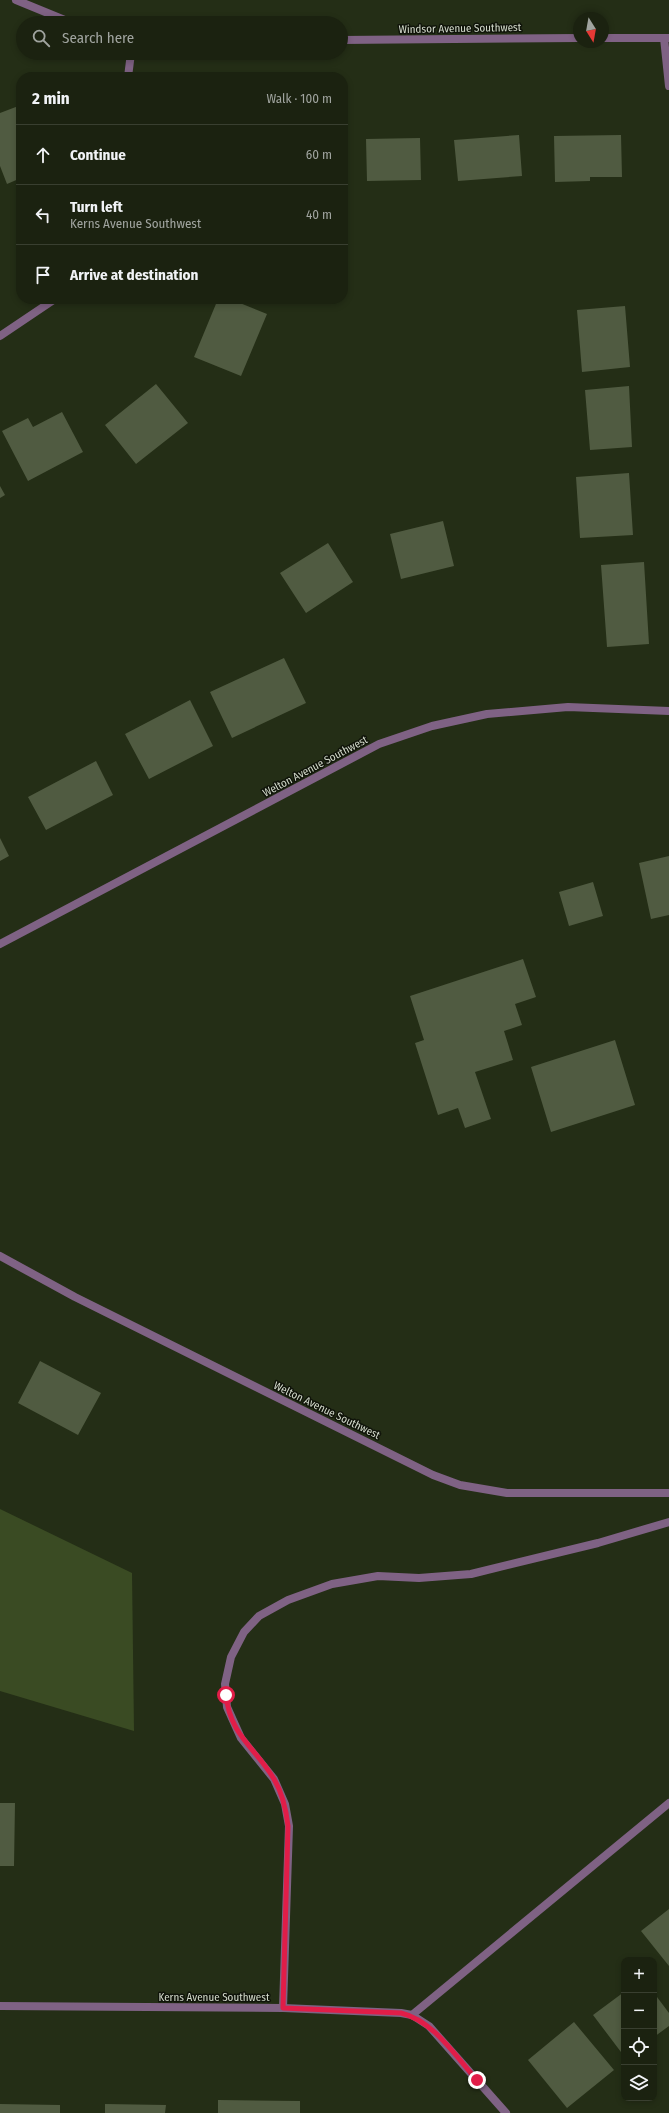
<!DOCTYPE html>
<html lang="en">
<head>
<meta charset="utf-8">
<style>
	:root { --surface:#1b2210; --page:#282f1e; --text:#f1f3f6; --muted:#a0a49f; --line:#393f30 }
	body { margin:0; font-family:"Fira Sans Condensed",sans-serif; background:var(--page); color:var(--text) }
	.controls { position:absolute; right:12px; bottom:12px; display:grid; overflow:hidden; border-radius:8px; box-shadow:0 2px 6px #0003 }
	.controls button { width:36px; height:36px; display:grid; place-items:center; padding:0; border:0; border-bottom:1px solid var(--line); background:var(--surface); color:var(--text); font:20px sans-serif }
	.compass { position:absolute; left:573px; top:12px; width:36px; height:36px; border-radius:50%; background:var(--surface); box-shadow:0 2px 6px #0003; rotate:169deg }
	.stop { position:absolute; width:12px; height:12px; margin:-9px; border:3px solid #e11d48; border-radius:50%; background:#fff }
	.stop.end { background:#e11d48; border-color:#fff; box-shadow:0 1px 4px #0008 }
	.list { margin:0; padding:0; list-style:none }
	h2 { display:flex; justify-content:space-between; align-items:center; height:52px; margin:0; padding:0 16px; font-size:17px }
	h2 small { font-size:13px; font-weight:400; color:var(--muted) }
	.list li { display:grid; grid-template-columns:26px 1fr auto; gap:12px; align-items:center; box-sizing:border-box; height:60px; padding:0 16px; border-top:1px solid var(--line) }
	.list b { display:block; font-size:15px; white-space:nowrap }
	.list p { margin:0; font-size:13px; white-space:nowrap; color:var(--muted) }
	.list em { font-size:13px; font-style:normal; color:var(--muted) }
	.icon { flex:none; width:22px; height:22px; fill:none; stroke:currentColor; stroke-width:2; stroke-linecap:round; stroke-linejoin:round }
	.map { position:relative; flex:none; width:669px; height:2113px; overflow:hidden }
	.search { position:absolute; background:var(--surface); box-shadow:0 2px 6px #0003; left:16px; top:16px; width:332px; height:44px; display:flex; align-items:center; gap:10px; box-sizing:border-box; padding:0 14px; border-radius:22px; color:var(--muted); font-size:15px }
	.panel { position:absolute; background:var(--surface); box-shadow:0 2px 6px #0003; left:16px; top:72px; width:332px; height:232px; border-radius:16px }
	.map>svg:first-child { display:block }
	.green { fill:#3a4b23 }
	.building { fill:#505b41 }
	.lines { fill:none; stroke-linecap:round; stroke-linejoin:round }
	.lane { stroke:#7f6284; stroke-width:8 }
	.street { stroke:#7f6284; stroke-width:8 }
	.route { stroke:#e11d48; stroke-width:5 }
	.labels { text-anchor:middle; stroke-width:3; stroke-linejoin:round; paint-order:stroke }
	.street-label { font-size:11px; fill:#d4dbcc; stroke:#10140a }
</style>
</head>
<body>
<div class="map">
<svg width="669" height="2113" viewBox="0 0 669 2113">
	<rect width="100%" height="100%" fill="#242e16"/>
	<path class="green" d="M0,1509l132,64 2,158 -134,-40z"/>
	<path class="building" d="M21,105v73l-14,6 -7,-18v-53z
		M519,135l3,41 -64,5 -4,-41z
		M621,135l1,42h-32v4l-35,1 -1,-46z
		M420,138l1,42 -54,1 -1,-42z
		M218,299h12l37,15 -26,62 -47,-19z
		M625,306l5,61 -48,5 -5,-62z
		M156,384l32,39 -52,41 -31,-39z
		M629,386l3,61 -42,3 -5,-60z
		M62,412l21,40 -55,29 -26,-50 26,-13 5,9z
		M629,473l4,62 -53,3 -4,-61z
		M0,486l5,9 -5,3z
		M443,521l11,45 -53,13 -11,-45z
		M328,543l25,39 -47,31 -26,-40z
		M644,562l5,82 -42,3 -6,-82z
		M284,658l22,45 -74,35 -22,-46z
		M190,700l23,46 -64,33 -24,-45z
		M96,761l17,34 -67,35 -18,-33z
		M0,838l9,18 -9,5z
		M669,856v59l-18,4 -12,-56z
		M593,882l10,34 -34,10 -10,-34z
		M523,959l13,38 -21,7 7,21 -18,6 9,29 -38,12 16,47 -26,9 -7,-20 -20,7 -23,-72 9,-3 -14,-44z
		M615,1040l20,65 -84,27 -20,-65z
		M40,1361l61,32 -23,42 -60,-32z
		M0,1803h15l-1,63h-14z
		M669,1909v57l-28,-35z
		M624,1992v64l-31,-41z
		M654,1993l15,20v13l-15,11z
		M574,2022l40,48 -47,38 -39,-48z
		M218,2100l82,1v12h-82z
		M0,2104l60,1v8h-60z
		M105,2104l61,1 -1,8h-60z"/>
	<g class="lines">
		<path class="lane" d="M283,2008l6,-182 -4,-22 -11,-25 -33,-41 -14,-31 -2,-23 6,-27 13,-25 15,-16 29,-16 44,-16 46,-8 41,2 52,-4 127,-31 71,-21
			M412,2015l257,-212"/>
		<path class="street" d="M16,0l56,23
			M603,38h66
			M664,38l5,48
			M341,40l238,-2
			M128,77l3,-24
			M0,336l55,-37
			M0,944l379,-200 53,-18 55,-12 81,-7 101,4
			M0,1256l75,41 358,178 27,10 47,8h162
			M0,2006l283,2 118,5 11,2 17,11 77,87"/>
	</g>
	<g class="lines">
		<path class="route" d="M226,1695c4,41 30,53 48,84 9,15 12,30 14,47l-5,182 118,5c33,8 54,43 76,67"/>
	</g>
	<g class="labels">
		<g class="street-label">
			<text transform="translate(460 28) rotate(-1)" y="4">Windsor Avenue Southwest</text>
			<text transform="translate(315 766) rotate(-28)" y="4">Welton Avenue Southwest</text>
			<text transform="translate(327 1410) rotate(26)" y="4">Welton Avenue Southwest</text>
			<text x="214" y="2001">Kerns Avenue Southwest</text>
		</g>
	</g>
</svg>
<div class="controls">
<button>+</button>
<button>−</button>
<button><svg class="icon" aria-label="locate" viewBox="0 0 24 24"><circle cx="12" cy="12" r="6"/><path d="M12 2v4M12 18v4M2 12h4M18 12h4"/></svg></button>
<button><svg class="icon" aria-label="layers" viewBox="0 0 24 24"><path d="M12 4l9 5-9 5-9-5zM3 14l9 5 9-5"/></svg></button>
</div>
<svg class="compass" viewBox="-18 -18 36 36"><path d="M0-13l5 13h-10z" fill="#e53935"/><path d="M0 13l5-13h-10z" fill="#a0a49f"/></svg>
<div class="stop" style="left:226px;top:1695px"></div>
<div class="stop end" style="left:477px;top:2080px"></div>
<div class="search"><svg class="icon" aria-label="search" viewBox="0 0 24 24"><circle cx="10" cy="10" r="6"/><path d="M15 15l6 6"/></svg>Search here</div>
<section class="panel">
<h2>2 min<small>Walk · 100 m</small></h2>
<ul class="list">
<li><svg class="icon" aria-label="ahead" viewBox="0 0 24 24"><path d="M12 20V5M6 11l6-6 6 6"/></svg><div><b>Continue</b></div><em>60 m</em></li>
<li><svg class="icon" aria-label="left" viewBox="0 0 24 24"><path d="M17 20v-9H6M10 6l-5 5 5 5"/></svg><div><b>Turn left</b><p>Kerns Avenue Southwest</p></div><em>40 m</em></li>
<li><svg class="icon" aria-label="arrive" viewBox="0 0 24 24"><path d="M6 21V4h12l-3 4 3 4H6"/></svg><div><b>Arrive at destination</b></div></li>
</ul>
</section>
</div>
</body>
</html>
